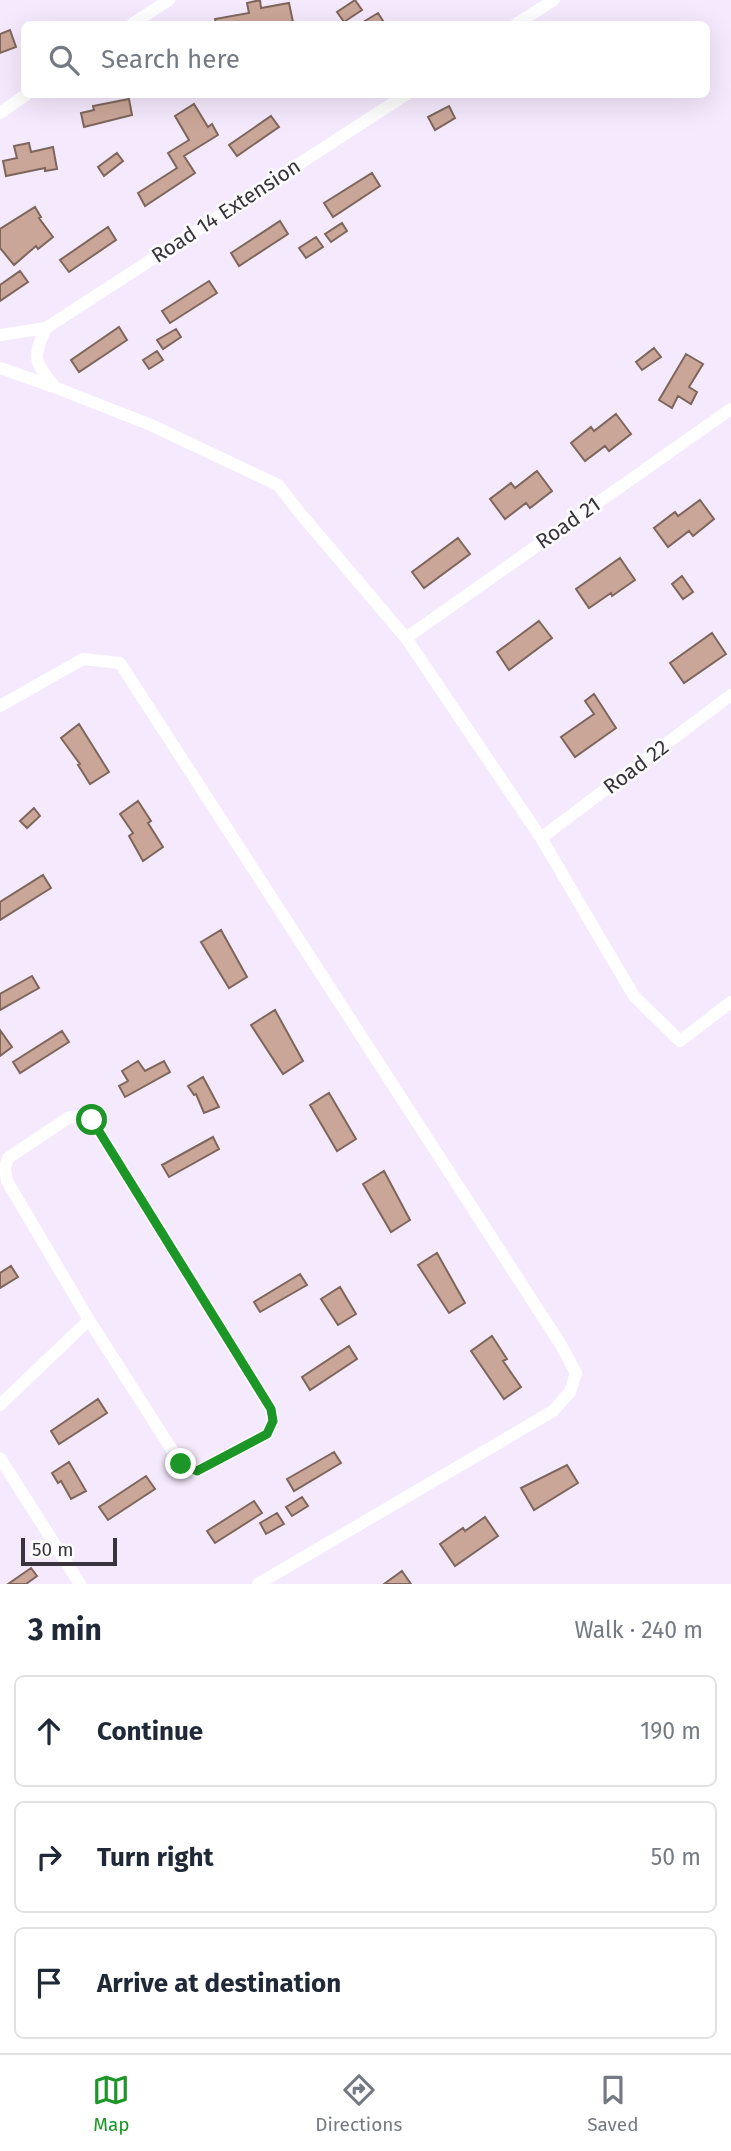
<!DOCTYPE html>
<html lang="en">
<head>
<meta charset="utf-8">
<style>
	:root { --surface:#fff; --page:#f6f6f7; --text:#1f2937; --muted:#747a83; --line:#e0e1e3; --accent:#1c9626 }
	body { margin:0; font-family:"Fira Sans",sans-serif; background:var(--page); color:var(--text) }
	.scale { position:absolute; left:21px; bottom:18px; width:96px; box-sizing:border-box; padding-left:7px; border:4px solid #38333c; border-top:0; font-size:19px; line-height:24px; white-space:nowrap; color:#38333c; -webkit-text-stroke:5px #fcfcfc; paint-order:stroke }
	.stop { position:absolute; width:21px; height:21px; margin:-16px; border:5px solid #1c9626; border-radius:50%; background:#fff }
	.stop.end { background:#1c9626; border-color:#fff; box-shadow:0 2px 7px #0008 }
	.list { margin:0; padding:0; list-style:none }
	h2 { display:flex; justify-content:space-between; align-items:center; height:91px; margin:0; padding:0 28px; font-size:30px }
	h2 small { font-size:23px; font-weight:400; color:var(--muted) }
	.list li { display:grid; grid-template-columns:46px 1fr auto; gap:21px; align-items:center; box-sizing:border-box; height:112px; margin:0 14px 14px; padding:0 14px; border:2px solid var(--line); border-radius:10px }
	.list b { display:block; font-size:26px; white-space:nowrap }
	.list em { font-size:23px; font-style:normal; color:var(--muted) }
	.icon { flex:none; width:38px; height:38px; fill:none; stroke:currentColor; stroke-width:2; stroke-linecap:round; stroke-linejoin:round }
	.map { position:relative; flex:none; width:731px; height:1584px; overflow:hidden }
	.search { position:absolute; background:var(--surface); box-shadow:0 7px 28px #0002; left:21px; right:21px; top:21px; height:77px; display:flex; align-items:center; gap:18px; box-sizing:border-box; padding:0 24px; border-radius:10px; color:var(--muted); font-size:26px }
	.sheet { height:469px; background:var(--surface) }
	nav { display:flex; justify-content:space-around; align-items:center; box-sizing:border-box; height:98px; border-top:2px solid var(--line); background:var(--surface); font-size:19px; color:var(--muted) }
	nav a { display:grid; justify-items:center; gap:4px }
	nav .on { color:var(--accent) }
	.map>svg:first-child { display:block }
	.building { fill:#caa698; stroke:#7e665c; stroke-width:2 }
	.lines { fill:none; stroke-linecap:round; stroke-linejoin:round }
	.minor { stroke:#fff; stroke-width:12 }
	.route { stroke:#1c9626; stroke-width:9 }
	.labels { text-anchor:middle; stroke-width:5; stroke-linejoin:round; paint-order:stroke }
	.street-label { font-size:21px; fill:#38333c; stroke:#fcfcfc }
</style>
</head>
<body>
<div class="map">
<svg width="731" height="1584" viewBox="0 0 731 1584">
	<rect width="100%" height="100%" fill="#f5eafd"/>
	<path class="building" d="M260,0l1,8 28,-5 4,19 -10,2h-67l-1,-5 34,-6 -2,-10z
		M355,0l7,10 -18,12 -7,-10z
		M378,13l7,11h-25z
		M10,30l6,17 -16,6v-19z
		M129,99l3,16 -48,12 -3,-14 13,-3 -1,-4z
		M194,104l14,23 4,-3 6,11 -34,21 11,17 -50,33 -7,-13 39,-25 -9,-15 21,-13 -14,-24z
		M449,106l6,12 -20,12 -7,-13z
		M271,116l8,11 -42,29 -8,-11z
		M29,143l2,9 22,-5 4,22 -12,2v-3l-39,8 -3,-15 14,-3 -3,-12z
		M117,153l6,8 -19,15 -6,-9z
		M372,173l8,13 -47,31 -9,-14z
		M35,207l6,10 -2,1 14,19 -15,12 -2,-3 -22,19 -14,-17v-19z
		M280,221l8,13 -49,32 -8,-13z
		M342,223l5,8 -16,11 -6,-8z
		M108,227l8,13 -47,32 -9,-12z
		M316,237l7,10 -17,11 -7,-10z
		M20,271l8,11 -28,19v-16z
		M209,281l8,12 -47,30 -8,-12z
		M119,327l8,13 -48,32 -8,-12z
		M176,329l5,8 -18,12 -6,-9z
		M654,348l7,9 -19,13 -6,-8z
		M157,351l6,9 -14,9 -6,-9z
		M686,354l17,10 -14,23 8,5 -6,12 -13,-8 -6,12 -13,-8z
		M616,414l15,20 -22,17 -4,-5 -20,15 -14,-18 20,-16 3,4z
		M537,471l15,20 -22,17 -4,-5 -21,16 -15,-20 21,-16 4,5z
		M700,500l14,19 -21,17 -4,-5 -21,16 -14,-19 21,-16 3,4z
		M458,538l12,16 -46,34 -12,-16z
		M620,558l15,22 -23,16 -1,-3 -22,15 -13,-19z
		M682,576l11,16 -10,7 -11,-15z
		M539,621l13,17 -43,32 -12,-18z
		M712,633l14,21 -42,29 -14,-20z
		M594,694l22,34 -41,29 -14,-20 33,-23 -9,-13z
		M79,724l30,48 -19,12 -12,-19 2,-1 -19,-26z
		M138,801l13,20 -3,2 15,24 -20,14 -14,-25 4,-3 -13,-19z
		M34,808l6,8 -13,12 -7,-7z
		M43,875l8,13 -51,32v-18z
		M221,930l26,47 -18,11 -28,-46z
		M32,976l7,12 -39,22v-16z
		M275,1010l28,51 -20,13 -32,-49z
		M0,1030l12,17 -12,9z
		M62,1031l7,11 -49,31 -7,-11z
		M138,1061l7,10 19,-10 6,11 -45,25 -6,-11 9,-5 -6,-10z
		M203,1077l16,30 -15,6 -8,-19 -2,1 -6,-9z
		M329,1093l27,46 -19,12 -27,-46z
		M213,1137l6,12 -50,28 -7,-12z
		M384,1171l26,49 -19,12 -28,-48z
		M437,1253l28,50 -16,10 -31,-48z
		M11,1266l7,11 -18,11v-15z
		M300,1274l7,11 -47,27 -6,-10z
		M340,1287l16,27 -18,11 -17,-26z
		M492,1336l15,23 -4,2 18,26 -17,12 -33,-48z
		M349,1346l8,13 -47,31 -8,-13z
		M98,1399l9,14 -48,31 -8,-13z
		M334,1452l7,11 -47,28 -7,-12z
		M69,1462l17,29 -15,8 -10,-18 -3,2 -6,-10z
		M567,1465l11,18 -44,27 -13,-22z
		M146,1476l9,13 -47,31 -9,-13z
		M302,1497l6,9 -16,10 -6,-9z
		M254,1501l8,12 -47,30 -8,-12z
		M277,1513l7,11 -18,10 -6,-11z
		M485,1517l13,19 -43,30 -15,-22 23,-16 2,3z
		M31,1568l6,8 -11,8h-18z
		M402,1571l9,13h-27z"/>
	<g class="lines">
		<path class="minor" d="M132,24l37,-24
			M516,24l38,-24
			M0,113l27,-19
			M46,328c-14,30 -12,33 8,58
			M0,335l46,-7 361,-234
			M0,368l54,19 97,38 127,60 22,28 106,125 135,200 93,158 46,45 51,-39
			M406,638l325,-229
			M0,706l83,-47 37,4 441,682 15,28 -6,19 -17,19 -295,173
			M541,838l190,-143
			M83,1115l9,5 179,289 2,12 -6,13 -70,37 -16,-7 -92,-144 -82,-139 -2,-13 3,-10 60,-40z
			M0,1405l89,-85
			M0,1458l80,126"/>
	</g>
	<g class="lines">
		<path class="route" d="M92,1120l179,289 2,12 -6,13 -70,37 -16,-7"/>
	</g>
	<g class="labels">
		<g class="street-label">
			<text transform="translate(226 211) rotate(-33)" y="7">Road 14 Extension</text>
			<text transform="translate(568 523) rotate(-35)" y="7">Road 21</text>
			<text transform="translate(636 767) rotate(-37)" y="7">Road 22</text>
		</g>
	</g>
</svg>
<div class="scale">50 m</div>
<div class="stop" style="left:92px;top:1120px"></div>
<div class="stop end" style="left:181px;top:1464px"></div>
<div class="search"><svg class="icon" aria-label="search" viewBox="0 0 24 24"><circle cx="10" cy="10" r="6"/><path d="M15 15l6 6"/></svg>Search here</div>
</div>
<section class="sheet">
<h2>3 min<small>Walk · 240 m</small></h2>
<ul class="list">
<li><svg class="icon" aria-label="ahead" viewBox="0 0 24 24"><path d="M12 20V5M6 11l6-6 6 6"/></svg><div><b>Continue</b></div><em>190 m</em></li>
<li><svg class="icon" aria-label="right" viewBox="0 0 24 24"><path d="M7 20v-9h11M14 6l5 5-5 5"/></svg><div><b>Turn right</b></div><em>50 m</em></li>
<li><svg class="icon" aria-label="arrive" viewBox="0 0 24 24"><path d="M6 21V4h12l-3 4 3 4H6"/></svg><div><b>Arrive at destination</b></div></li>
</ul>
</section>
<nav>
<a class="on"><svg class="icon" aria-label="map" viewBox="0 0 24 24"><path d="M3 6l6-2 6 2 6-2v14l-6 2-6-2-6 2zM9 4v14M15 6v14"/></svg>Map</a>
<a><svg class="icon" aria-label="directions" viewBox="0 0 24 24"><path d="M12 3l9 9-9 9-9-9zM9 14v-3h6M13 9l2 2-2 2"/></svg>Directions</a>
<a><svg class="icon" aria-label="saved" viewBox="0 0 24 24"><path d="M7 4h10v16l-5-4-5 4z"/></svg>Saved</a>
</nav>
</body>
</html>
